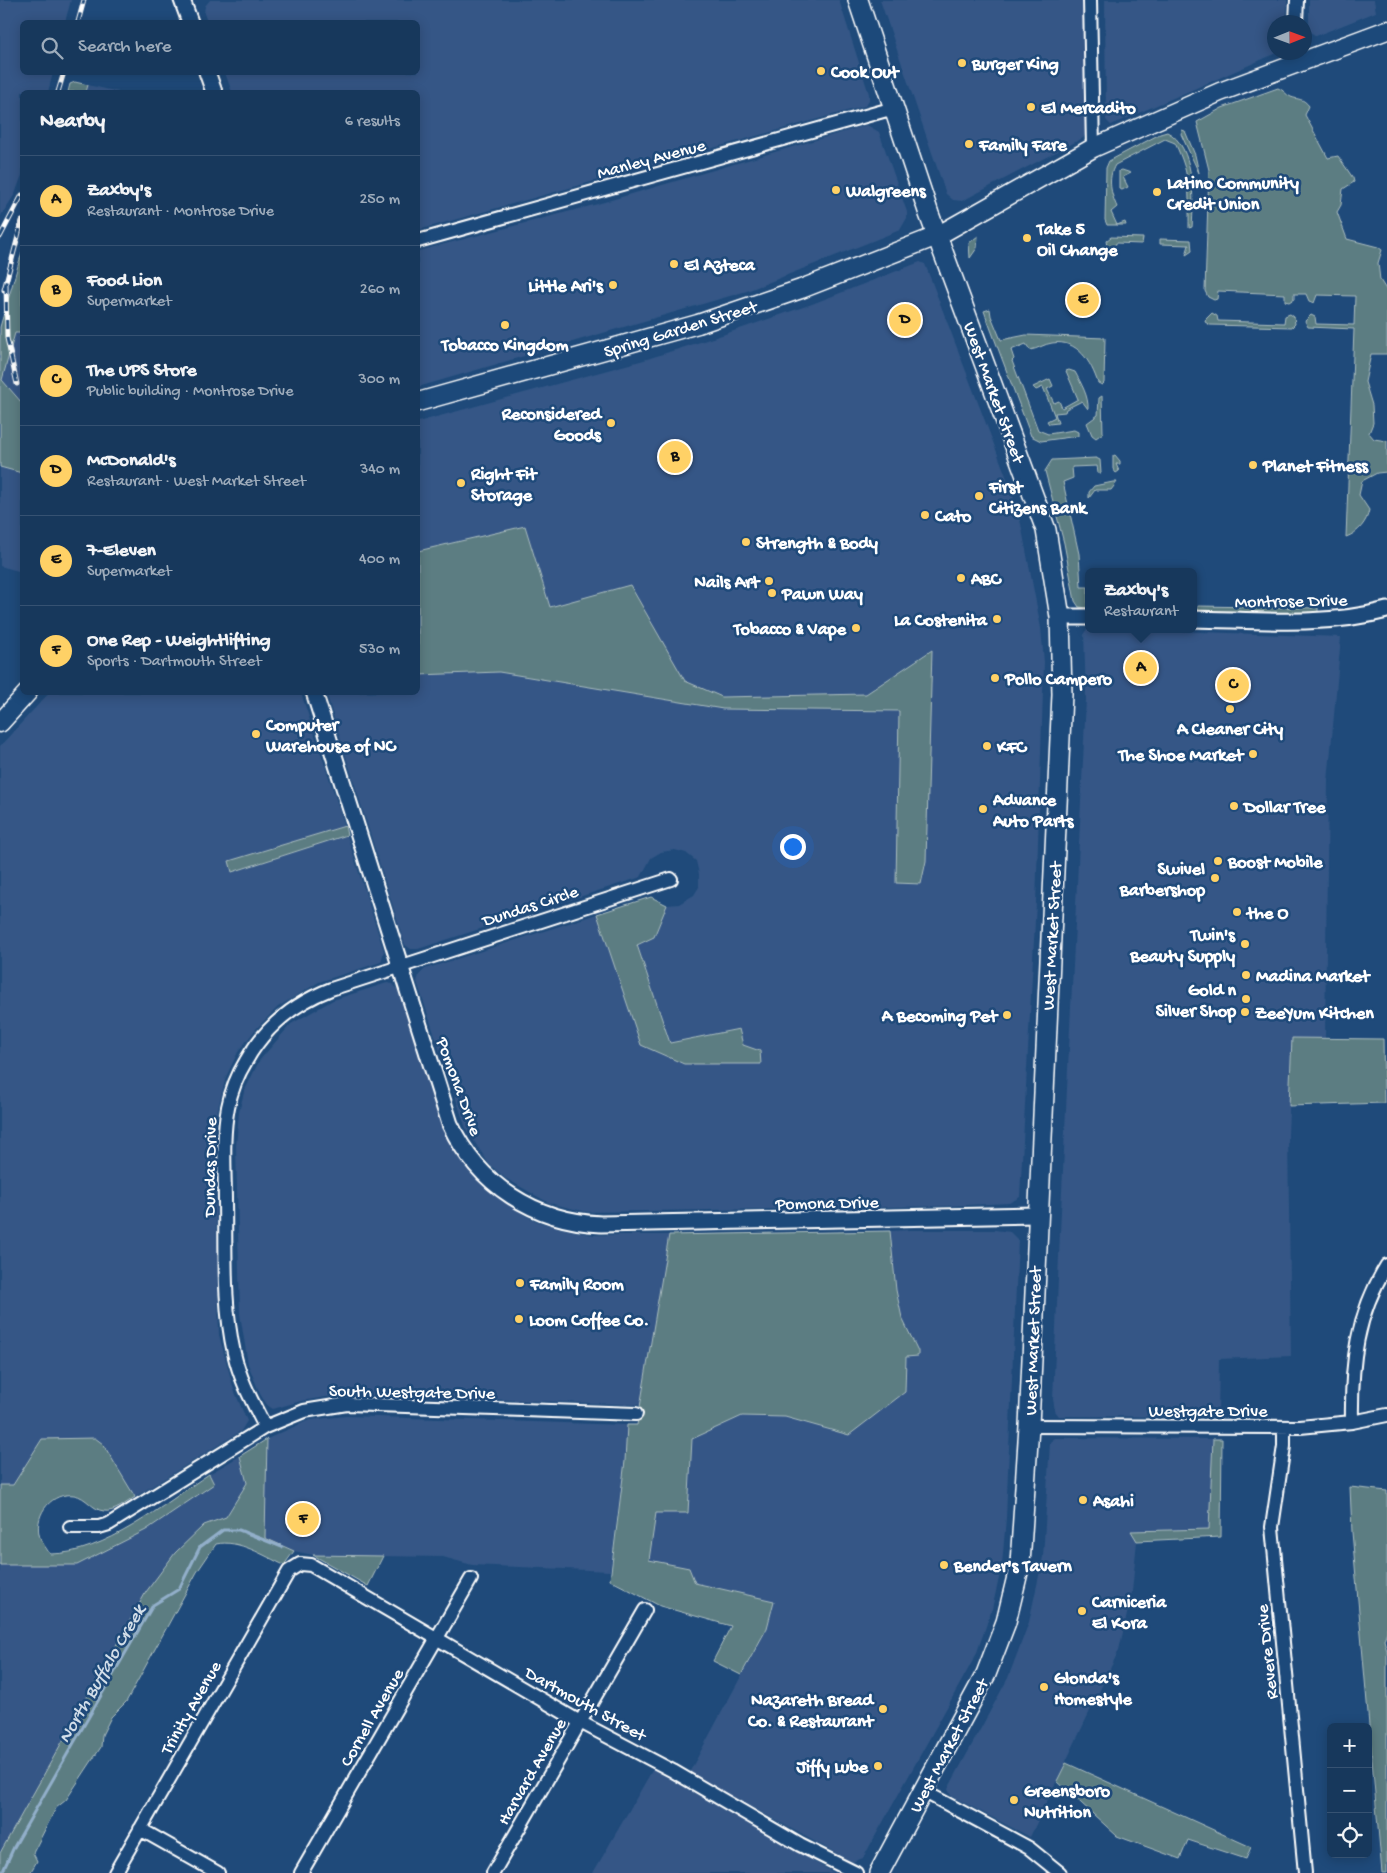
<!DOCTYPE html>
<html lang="en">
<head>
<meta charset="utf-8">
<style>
	:root { --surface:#17385c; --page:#203f62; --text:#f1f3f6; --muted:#9eacbb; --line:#365272; --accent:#ffd166 }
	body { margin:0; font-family:"Gochi Hand",sans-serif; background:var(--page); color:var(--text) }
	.controls { position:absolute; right:15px; bottom:15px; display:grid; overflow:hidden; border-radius:8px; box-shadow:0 2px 12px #0003 }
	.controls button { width:45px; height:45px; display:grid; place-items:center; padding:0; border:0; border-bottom:1px solid var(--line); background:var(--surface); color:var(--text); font:25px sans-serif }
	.compass { position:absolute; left:1267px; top:15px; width:45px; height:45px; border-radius:50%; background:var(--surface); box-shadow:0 2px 12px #0003; rotate:89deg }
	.you { position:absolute; left:792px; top:846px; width:18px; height:18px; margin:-12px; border:4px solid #fff; border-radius:50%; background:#1a73e8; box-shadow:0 0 0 8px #1a73e833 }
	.badge { display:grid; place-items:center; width:32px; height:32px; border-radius:50%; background:var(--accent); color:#111; font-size:16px; font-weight:700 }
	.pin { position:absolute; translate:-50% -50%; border:2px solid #fff; box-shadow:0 1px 5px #0006 }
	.popup { position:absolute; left:1085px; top:568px; width:112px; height:65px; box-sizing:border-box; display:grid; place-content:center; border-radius:8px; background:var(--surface); filter:drop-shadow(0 1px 4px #0005); font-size:16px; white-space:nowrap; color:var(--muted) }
	.popup b { font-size:19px; color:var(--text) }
	.popup::after { content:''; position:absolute; left:50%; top:100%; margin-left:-10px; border:10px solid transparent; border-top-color:var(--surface) }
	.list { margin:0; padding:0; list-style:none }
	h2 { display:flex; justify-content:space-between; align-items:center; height:65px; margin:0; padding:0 20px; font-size:21px }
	h2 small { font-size:16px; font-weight:400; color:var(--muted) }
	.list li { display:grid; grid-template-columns:32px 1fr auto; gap:15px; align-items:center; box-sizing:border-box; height:90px; padding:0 20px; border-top:1px solid var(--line) }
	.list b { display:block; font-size:19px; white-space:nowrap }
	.list p { margin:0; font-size:16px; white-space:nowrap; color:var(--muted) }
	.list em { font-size:16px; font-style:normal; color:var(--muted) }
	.icon { flex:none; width:28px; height:28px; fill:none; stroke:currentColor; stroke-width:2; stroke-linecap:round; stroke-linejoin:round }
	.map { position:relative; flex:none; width:1387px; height:1873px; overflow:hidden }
	.search { position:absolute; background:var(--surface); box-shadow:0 2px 12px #0003; left:20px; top:20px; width:400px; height:55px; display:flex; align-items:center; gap:12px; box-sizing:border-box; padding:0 18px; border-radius:8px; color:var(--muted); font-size:19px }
	.panel { position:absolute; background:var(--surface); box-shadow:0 2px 12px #0003; left:20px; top:90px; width:400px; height:605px; border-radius:8px }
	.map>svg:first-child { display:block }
	.built { fill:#345786 }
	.green { fill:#5b7d82; stroke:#adbec0 }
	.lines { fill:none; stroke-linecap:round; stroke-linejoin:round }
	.stream { stroke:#92afca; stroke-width:3 }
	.minor-casing { stroke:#fff; stroke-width:16 }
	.tertiary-casing { stroke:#fff; stroke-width:19 }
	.secondary-casing { stroke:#fff; stroke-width:21 }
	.primary-casing { stroke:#fff; stroke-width:22 }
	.minor { stroke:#1f4a7a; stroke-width:12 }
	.tertiary { stroke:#1f4a7a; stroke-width:15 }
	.secondary { stroke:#1f4a7a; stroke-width:18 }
	.primary { stroke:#1f4a7a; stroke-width:19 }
	.rail-casing { stroke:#fff; stroke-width:5 }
	.rail { stroke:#1f4a7a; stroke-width:3; stroke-dasharray:9; stroke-linecap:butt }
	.poi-dot { fill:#ffd166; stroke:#1f4a7a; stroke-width:2 }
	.labels { text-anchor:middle; stroke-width:5; stroke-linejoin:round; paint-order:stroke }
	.poi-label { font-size:18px; font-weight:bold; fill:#fff; stroke:#1f4a7a; text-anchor:start }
	.street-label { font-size:18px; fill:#fff; stroke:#1f4a7a }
	.water-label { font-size:19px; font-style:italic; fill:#d2dee9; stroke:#1f4a7a }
</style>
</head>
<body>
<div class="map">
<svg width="1387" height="1873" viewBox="0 0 1387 1873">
	<rect width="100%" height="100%" fill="#1f4a7a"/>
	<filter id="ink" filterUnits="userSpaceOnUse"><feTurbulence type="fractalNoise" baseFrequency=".02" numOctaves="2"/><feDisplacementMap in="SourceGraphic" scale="10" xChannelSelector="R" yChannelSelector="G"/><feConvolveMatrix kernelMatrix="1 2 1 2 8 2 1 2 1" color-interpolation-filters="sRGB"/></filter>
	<g filter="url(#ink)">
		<path class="built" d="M0,0h71l-6,22h-43v50l31,1 -5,19h-26v83l-7,19 -15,23z
			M210,0h629l30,94v6l-4,6 -447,124v-138h-186l-7,-19 193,-1v-50h-211l-3,-9 1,-7z
			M880,0h202l4,134 -3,4 -121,63 -9,-1 -7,-6z
			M1105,0h182v22h-13v30l3,1 -166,72 -5,-5z
			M1309,0h65l2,12 -60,24 -7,-5z
			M88,85l31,7h-33z
			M867,125l12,7 28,80v6l-7,12 -153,61 -329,96v-136l176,-46z
			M920,262l5,2 86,225 10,35 20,104 3,34 -8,241 -16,294 -11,6 -61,3 -361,6 -38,-9 -44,-25 -16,-14 -23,-35 -49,-147 2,-7 6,-6 172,-55 44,131 111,5 -9,-5 -5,-16 -68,14 -33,-98 17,-8 13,-32 12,-1 15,-9 5,-8v-13l-3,-13 -10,-8 -11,-3 -14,2 -10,6 -10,19 -223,72h-7l-6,-4 -79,-252 92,-1v-17l81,-3 224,37 177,2 -4,172 25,1 10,-234 -65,44 -144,3 -37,-15 -55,-97 -80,22 -25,-81 -107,25v-129l226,-62 78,-25 90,-31z
			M15,333h7v70l-20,-23z
			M0,467l22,6v99l-22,-6z
			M1088,628l253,9 -13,145 -3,257h-33l-4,96 3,221 -72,3 -1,58 -159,-1 -4,-5 -2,-12 7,-167 26,-533 -2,-66z
			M49,693h252l44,133 -116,35 4,11 114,-37 37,116 -3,11 -62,20 -41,25 -23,23 -17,22 -12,25 -12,48 5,210 15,55 13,31 -6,10 -106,66 -32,-53 -61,-5 -29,46h-13v-739z
			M387,983l6,1 5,6 44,139 14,24 31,36 39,27 13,6 26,7 29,6h75l-28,170 -297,-11 -43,7 -28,8 -6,-4 -7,-11 -12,-30 -8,-50 -4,-168 3,-34 5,-20 15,-31 32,-37 42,-24z
			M909,1230h86l15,2 8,8 -12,278 -4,47 -10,44 -16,46 -113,203 -11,4 -163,-89 78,-145 -72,-45 -46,-22 7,-48h32l4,-74 50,-23 43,1 64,18 57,-79 12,-5 -16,-33 -6,-28 -6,-59z
			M346,1416l281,9 -2,36 -15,110 -138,-6 -29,-8 -130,-2 -19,-4 -29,-13 2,-99 42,-19z
			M1055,1438l158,1 -4,90 -78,2 6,10 -5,51 -13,58 -89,187 -79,-41 -3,-7 60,-111 21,-56 14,-65 7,-115z
			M240,1456l7,27 -21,34 -22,8 -29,28 -29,39 -146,261v-288h77l69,-35 68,-46 -5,-10z
			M653,1769l26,15 155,89h-241z"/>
		<path class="green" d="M75,82l13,3 -2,7h-18l2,-8z
			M1278,88c6,2 8,7 13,9 8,3 12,1 18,9l-4,9 23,43 10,-2 15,22 1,4 -11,7 -2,16 -4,7 10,27 31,8 4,3 -4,13 2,17 7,11v63h-16l-6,28 7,23 1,18 -4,10 5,6 13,2v31l-10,1 -15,8 -3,14 10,15c-2,12 -11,23 -23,27l8,-208 -46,-2 -3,-6 6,-6 4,2 1,7 38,1 1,-29 -38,-1 -3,8 -5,-2 -3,-7h-12v5l-5,3 -4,-1v-7l-67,-3 -1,8 -3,1 -6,-3 -3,-6 4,-121 -12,-48 25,-14z
			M1182,130l3,1 10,24 4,18 -18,-39z
			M1167,132c28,13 27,70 25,95l-3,1c0,-36 2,-52 -14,-85l-10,-4 -50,26c-8,14 -4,29 2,42l-6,5 6,13 8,-3 1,3h-19l-2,-5 1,-52 3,-7 51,-27z
			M1122,170l9,3 -8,4 5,10 -6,3 -3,-1v-18z
			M978,236l-1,12 -7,10 -1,-15z
			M1111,237l32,1 -1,6 -26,-1 -4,7 -4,1 -2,-10z
			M1160,239l31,1 1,11 -6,4 3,-10 -29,-1z
			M22,252v81h-7l-13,47 20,23v70l-22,-6v-140z
			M990,309l1,7 10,24 25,-5 79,3 -1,45 -2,2 -4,-2c-7,-21 -20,-44 -46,-40 -8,1 -14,6 -22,7l-4,-6 -15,6 3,9 -2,2 26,69 10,4 26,-4 4,2v4l-37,5 -10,-5 -47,-125z
			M1212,313l5,3 1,5 66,2 1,-7 5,-2 4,3 1,7 -3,3 -82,-2 -5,-3 1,-3z
			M1069,370l6,2c6,11 14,25 13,37l-6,-8 -16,8 -1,3 -10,1 3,10 -9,1 -2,-3 8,-4 -12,-30 -7,3 -3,-3 17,-8 3,7 -6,3 7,14 5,-2 3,7 16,-9 -12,-28z
			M1102,396l1,37 -7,5 -4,-3 -5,-12 11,-8 1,-17z
			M1115,455l5,6v3h-4l3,7 -3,2 -3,-4v-13z
			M1096,458l4,2 1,13h-3l-1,-7 -25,1 1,11 -10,4 16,72 2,33h7v21l-9,-1 -4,-6 -11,-58 -19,-72 7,-11z
			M1113,482h4l-6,8h-16l-6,8v-6l5,-6z
			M525,526l25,81 80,-22 55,96 37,16 144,-3 66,-44 -6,211 -5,23 -25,-1 3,-172 -176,-2 -224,-37 -81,3v-124z
			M1198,606l120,2v6l-4,1 -116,-3z
			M345,826l2,9 -115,37 -3,-11z
			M651,897l16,8 -13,32 -17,8 33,98 69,-14 4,16 17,6 1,13h-77l-43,-19 -44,-131z
			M1292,1038l91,1 1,64 -95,3z
			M890,1231l6,59 6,28 16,33v5l-12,1 -1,35 -56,43 -64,-18 -43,-1 -50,23 -4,74h-32l-7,47 40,8 6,15 79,18 -7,27 -26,47 -28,-14 18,-35 -71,-20 -50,-26 15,-119 2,-36h10l32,-190z
			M95,1438l8,6 32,53c-8,5 -21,16 -31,14 -12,-1 -17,-14 -30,-16 -22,-3 -39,18 -35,39 1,6 7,14 11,20 55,0 114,-50 159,-80l5,10 -68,46 -69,35h-77v-80h13l29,-46z
			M267,1439l-2,99 29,13 -10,14c-20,-9 -45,-26 -68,-21l-19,28 -71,130 -15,15 -9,18 -1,12 -35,53 -10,8 -23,45 4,8 -7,12h-30v-20l146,-261 29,-39 29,-28 22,-8 21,-34 -7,-27z
			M1213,1439h9l-1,98 -84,4 -6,-10 78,-2z
			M1350,1487l37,4v140l-3,9 3,11v222h-5l-30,-341z
			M313,1555l70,1 -15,30z
			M1066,1763l185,84 -5,12 -58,-19 -8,19 -63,-23 -60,-55z"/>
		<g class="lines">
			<path class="stream" d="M2,1873l12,-26 139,-242 26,-16 21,-42 23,-17h16l43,17"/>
			<g class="minor-casing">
				<path id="minor" d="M1090,0l3,148
					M1296,22l1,-22
					M418,241l476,-133
					M1352,1422c-1,-58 4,-107 35,-157
					M1029,1426l271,1 52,-5 35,-7
					M265,1427c-12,-24 -25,-47 -31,-74 -11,-48 -8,-102 -9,-151 0,-31 -3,-64 3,-95 3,-15 10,-33 18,-46 19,-34 49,-58 85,-72l340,-110
					M1284,1427v19l-12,81 33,346
					M70,1527h29l10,-3 156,-97 39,-16 43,-7 289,10
					M923,1791l106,57 31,25
					M140,1829l78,44
					M115,1873l174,-302 11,-7 11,1 269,157 93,49 127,74 56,28
					M301,1873l170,-294
					M493,1873l152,-263"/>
			</g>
			<g class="tertiary-casing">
				<path id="tertiary" d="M182,0l8,22
					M207,72l7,20
					M1060,617h28
					M1194,619c65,1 129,8 193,-9
					M314,692l136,432c28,61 85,97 151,100l436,-9"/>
			</g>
			<g class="secondary-casing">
				<path id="secondary" d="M418,402l280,-78 103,-35 136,-53 156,-88 127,-56 167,-62
					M0,723l28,-31"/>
			</g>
			<g class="primary-casing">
				<path id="primary" d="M858,0l71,214 117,316 14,87 2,77 -33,732 -9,138 -14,58 -20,52 -107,199"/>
			</g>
			<use href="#minor" class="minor"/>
			<use href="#tertiary" class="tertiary"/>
			<use href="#secondary" class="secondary"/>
			<use href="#primary" class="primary"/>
			<g class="rail-casing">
				<path id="rail" d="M78,22l6,-22
					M58,92l6,-20
					M0,237l22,-42
					M6,284l1,54 10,46
					M4,290l18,-69"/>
			</g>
			<use href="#rail" class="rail"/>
		</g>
	</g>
	<g class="poi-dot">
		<circle cx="962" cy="63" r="5"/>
		<circle cx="821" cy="71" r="5"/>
		<circle cx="1031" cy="107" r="5"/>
		<circle cx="969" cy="144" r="5"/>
		<circle cx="836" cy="190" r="5"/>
		<circle cx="1157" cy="192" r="5"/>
		<circle cx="1027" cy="238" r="5"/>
		<circle cx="674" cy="264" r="5"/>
		<circle cx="613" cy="285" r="5"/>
		<circle cx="505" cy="325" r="5"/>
		<circle cx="611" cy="423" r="5"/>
		<circle cx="1253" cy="465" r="5"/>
		<circle cx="461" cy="483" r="5"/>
		<circle cx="979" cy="496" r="5"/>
		<circle cx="925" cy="515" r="5"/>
		<circle cx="746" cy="542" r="5"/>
		<circle cx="961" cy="578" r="5"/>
		<circle cx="769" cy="581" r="5"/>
		<circle cx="772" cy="593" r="5"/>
		<circle cx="997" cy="619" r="5"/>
		<circle cx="856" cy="628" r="5"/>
		<circle cx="995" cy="678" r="5"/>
		<circle cx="1230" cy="709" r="5"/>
		<circle cx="256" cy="734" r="5"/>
		<circle cx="987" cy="746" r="5"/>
		<circle cx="1253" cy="754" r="5"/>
		<circle cx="1234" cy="806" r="5"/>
		<circle cx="983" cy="809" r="5"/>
		<circle cx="1218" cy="861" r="5"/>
		<circle cx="1215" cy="878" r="5"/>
		<circle cx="1237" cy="912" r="5"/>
		<circle cx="1245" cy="944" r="5"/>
		<circle cx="1246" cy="975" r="5"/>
		<circle cx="1246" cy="999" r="5"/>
		<circle cx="1245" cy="1012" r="5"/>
		<circle cx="1007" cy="1015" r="5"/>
		<circle cx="520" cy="1283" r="5"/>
		<circle cx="519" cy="1319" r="5"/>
		<circle cx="1083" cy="1500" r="5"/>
		<circle cx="944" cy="1565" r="5"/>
		<circle cx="1082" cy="1611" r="5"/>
		<circle cx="1044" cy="1687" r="5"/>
		<circle cx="883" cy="1709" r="5"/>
		<circle cx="878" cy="1766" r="5"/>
		<circle cx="1014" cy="1800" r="5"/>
	</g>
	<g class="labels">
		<g class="poi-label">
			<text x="972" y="69">Burger King</text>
			<text x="831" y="77">Cook Out</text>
			<text x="1041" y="113">El Mercadito</text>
			<text x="979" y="150">Family Fare</text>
			<text x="1167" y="188">Latino Community<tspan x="1167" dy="21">Credit Union</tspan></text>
			<text x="846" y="196">Walgreens</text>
			<text x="1037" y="234">Take 5<tspan x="1037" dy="21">Oil Change</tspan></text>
			<text x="684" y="270">El Azteca</text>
			<text x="603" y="291" text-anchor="end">Little Ari's</text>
			<text x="505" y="350" text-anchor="middle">Tobacco Kingdom</text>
			<text x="601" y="419" text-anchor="end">Reconsidered<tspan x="601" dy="21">Goods</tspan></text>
			<text x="1263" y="471">Planet Fitness</text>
			<text x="471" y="479">Right Fit<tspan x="471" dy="21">Storage</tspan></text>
			<text x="989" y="492">First<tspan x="989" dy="21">Citizens Bank</tspan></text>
			<text x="935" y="521">Cato</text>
			<text x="756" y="548">Strength &amp; Body</text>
			<text x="971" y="584">ABC</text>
			<text x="759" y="587" text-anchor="end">Nails Art</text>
			<text x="782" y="599">Pawn Way</text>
			<text x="987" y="625" text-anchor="end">La Costenita</text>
			<text x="846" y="634" text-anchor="end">Tobacco &amp; Vape</text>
			<text x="1005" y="684">Pollo Campero</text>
			<text x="266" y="730">Computer<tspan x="266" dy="21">Warehouse of NC</tspan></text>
			<text x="1230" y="734" text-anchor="middle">A Cleaner City</text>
			<text x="997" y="752">KFC</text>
			<text x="1243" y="760" text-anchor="end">The Shoe Market</text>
			<text x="993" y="805">Advance<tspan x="993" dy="21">Auto Parts</tspan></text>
			<text x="1244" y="812">Dollar Tree</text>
			<text x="1228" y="867">Boost Mobile</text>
			<text x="1205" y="874" text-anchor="end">Swivel<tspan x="1205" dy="21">Barbershop</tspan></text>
			<text x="1247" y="918">the O</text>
			<text x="1235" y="940" text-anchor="end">Twin's<tspan x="1235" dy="21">Beauty Supply</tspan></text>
			<text x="1256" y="981">Madina Market</text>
			<text x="1236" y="995" text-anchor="end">Gold n<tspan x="1236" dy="21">Silver Shop</tspan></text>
			<text x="1255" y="1018">ZeeYum Kitchen</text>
			<text x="997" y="1021" text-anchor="end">A Becoming Pet</text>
			<text x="530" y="1289">Family Room</text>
			<text x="529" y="1325">Loom Coffee Co.</text>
			<text x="1093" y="1506">Asahi</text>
			<text x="954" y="1571">Bender's Tavern</text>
			<text x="1092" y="1607">Carniceria<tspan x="1092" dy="21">El Kora</tspan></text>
			<text x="1054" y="1683">Glonda's<tspan x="1054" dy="21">Homestyle</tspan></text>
			<text x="873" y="1705" text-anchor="end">Nazareth Bread<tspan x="873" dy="21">Co. &amp; Restaurant</tspan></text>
			<text x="868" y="1772" text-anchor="end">Jiffy Lube</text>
			<text x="1024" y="1796">Greensboro<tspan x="1024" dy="21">Nutrition</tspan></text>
		</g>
		<g class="street-label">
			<text transform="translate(651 158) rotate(-15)" y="6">Manley Avenue</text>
			<text transform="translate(680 328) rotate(-17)" y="6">Spring Garden Street</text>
			<text transform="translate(995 392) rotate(70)" y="6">West Market Street</text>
			<text transform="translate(1291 600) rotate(-1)" y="6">Montrose Drive</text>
			<text transform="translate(530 905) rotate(-18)" y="6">Dundas Circle</text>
			<text transform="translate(1051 936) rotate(-87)" y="6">West Market Street</text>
			<text transform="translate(460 1086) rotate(70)" y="6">Pomona Drive</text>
			<text transform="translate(209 1167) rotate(-89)" y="6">Dundas Drive</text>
			<text transform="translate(827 1202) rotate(-1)" y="6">Pomona Drive</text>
			<text transform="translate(1032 1341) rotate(-88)" y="6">West Market Street</text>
			<text transform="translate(412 1391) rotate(1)" y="6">South Westgate Drive</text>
			<text x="1208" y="1416">Westgate Drive</text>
			<text transform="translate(1266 1652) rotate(-96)" y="6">Revere Drive</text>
			<text transform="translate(586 1703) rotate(29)" y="6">Dartmouth Street</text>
			<text transform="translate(190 1707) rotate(-60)" y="6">Trinity Avenue</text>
			<text transform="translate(371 1717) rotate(-60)" y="6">Cornell Avenue</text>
			<text transform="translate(948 1745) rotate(-62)" y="6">West Market Street</text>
			<text transform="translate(531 1771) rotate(-60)" y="6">Harvard Avenue</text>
		</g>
		<g class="water-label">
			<text transform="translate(100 1673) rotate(-60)" y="7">North Buffalo Creek</text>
		</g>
	</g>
</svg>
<div class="controls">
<button>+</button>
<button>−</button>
<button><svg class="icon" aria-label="locate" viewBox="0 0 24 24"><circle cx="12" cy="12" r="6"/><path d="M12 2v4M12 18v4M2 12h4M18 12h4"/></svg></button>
</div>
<svg class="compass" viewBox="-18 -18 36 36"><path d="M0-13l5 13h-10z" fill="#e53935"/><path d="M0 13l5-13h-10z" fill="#9eacbb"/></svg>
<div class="you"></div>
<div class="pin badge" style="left:1141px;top:668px">A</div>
<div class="popup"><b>Zaxby's</b>Restaurant</div>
<div class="pin badge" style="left:675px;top:457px">B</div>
<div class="pin badge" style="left:1233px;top:685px">C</div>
<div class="pin badge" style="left:905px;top:320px">D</div>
<div class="pin badge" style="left:1083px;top:300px">E</div>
<div class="pin badge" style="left:303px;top:1519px">F</div>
<div class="search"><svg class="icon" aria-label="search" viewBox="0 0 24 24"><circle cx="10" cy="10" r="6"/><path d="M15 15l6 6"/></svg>Search here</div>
<section class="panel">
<h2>Nearby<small>6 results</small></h2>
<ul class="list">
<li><span class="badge">A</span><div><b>Zaxby's</b><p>Restaurant · Montrose Drive</p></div><em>250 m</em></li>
<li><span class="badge">B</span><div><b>Food Lion</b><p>Supermarket</p></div><em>260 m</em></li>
<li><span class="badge">C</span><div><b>The UPS Store</b><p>Public building · Montrose Drive</p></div><em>300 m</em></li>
<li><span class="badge">D</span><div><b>McDonald's</b><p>Restaurant · West Market Street</p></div><em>340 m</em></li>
<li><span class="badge">E</span><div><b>7-Eleven</b><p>Supermarket</p></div><em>400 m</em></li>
<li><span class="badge">F</span><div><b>One Rep - Weightlifting</b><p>Sports · Dartmouth Street</p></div><em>530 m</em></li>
</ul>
</section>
</div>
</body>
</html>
